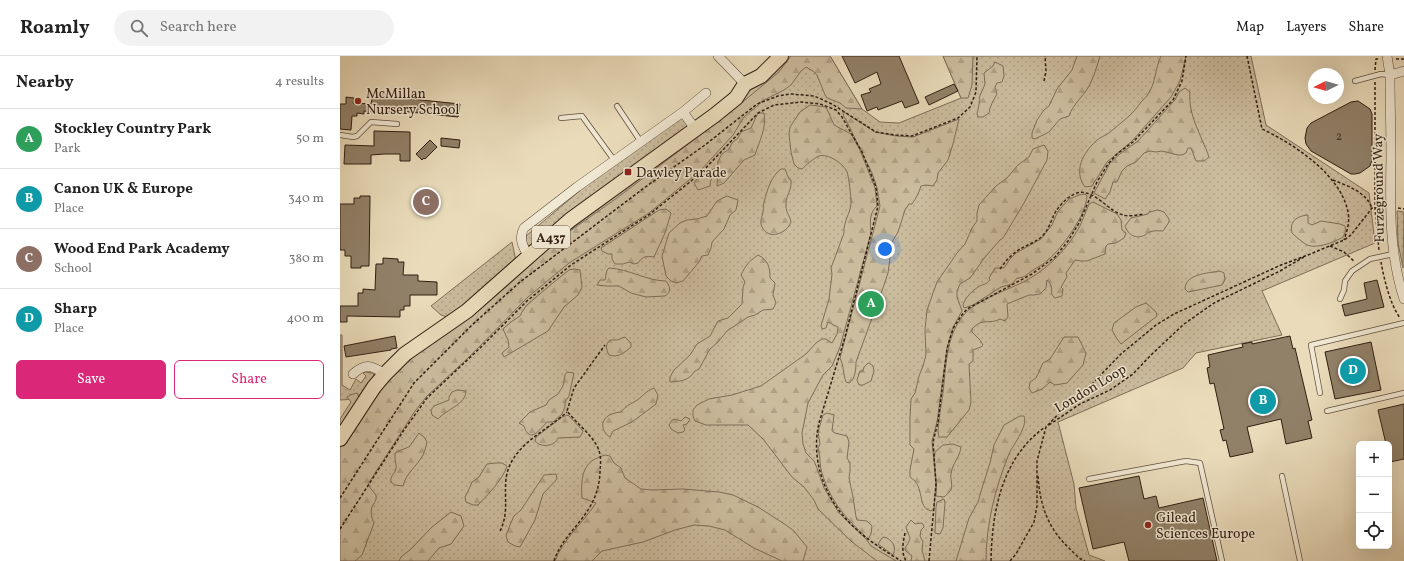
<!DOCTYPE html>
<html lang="en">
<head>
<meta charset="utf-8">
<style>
	:root { --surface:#fff; --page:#f2f2f2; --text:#222; --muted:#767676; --line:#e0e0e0; --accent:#db2777 }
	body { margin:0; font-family:Vollkorn,serif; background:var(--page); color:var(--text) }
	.controls { position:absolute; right:12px; bottom:12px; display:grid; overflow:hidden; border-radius:6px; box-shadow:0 4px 16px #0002 }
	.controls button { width:36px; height:36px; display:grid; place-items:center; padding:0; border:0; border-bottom:1px solid var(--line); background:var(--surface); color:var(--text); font:20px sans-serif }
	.compass { position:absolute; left:968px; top:12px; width:36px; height:36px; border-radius:50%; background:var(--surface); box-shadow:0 4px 16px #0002; rotate:265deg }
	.you { position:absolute; left:545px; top:193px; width:14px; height:14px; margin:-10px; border:3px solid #fff; border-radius:50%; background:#1a73e8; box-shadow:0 0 0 6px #1a73e833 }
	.badge { display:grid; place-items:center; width:26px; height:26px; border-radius:50%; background:var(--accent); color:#fff; font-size:13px; font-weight:700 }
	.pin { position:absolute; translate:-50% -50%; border:2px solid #fff; box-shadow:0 1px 4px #0006 }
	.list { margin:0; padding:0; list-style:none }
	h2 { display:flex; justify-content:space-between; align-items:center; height:52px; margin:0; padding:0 16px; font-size:17px }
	h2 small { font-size:13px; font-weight:400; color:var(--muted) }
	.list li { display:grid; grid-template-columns:26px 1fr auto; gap:12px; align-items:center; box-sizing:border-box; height:60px; padding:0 16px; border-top:1px solid var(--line) }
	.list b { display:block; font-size:15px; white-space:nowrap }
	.list p { margin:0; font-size:13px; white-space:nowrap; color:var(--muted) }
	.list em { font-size:13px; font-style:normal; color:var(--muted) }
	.actions { display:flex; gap:8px; padding:12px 16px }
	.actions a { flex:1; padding:9px 0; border:1px solid var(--accent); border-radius:6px; text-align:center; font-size:14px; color:var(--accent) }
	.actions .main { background:var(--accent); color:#fff }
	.icon { flex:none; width:22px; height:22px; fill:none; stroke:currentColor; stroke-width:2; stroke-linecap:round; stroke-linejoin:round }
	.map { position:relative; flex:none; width:1064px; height:505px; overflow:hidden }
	header { display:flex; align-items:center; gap:24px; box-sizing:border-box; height:56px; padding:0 20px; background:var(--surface); border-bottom:1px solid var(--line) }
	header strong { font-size:19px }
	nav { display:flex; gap:22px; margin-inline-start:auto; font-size:14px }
	.search { width:280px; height:36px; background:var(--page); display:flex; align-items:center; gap:10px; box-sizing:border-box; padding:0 14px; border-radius:22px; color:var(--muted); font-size:15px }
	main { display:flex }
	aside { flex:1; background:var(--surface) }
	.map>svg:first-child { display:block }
	.green { fill:url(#green-dots); stroke:#7e6d58 }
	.forest { fill:url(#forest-firs); stroke:#7e6d58 }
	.building { fill:#918169; stroke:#311e11 }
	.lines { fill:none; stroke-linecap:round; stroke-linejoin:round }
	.service-casing { stroke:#5f4e3c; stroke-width:6 }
	.minor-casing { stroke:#5f4e3c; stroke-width:10 }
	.primary-casing { stroke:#311e11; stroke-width:16 }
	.path { stroke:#311e11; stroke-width:1.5; stroke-dasharray:3 2; stroke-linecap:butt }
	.service { stroke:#f1e8d3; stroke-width:4.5 }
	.minor { stroke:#f1e8d3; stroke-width:9 }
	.primary { stroke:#eadcbb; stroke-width:14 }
	.poi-dot { fill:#8f2418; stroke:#f1e8d3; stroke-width:1.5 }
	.labels { text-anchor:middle; stroke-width:3; stroke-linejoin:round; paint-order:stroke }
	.number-label { font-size:12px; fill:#493727 }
	.shield { fill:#f1e8d3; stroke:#6b5b4b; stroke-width:1 }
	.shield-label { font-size:13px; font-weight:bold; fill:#311e11 }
	.poi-label { font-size:14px; fill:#311e11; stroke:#f1e8d3; text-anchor:start }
	.street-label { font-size:14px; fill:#311e11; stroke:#f1e8d3 }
</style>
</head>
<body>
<header>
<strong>Roamly</strong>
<div class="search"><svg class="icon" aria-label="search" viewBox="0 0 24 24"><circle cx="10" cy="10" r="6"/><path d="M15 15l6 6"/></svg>Search here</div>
<nav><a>Map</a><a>Layers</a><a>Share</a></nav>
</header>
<main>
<aside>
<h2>Nearby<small>4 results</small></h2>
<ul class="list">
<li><span class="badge" style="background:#2e9e5b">A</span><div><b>Stockley Country Park</b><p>Park</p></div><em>50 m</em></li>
<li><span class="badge" style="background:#0f9aa8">B</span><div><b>Canon UK &amp; Europe</b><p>Place</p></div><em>340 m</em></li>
<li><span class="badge" style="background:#8d6e63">C</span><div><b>Wood End Park Academy</b><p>School</p></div><em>380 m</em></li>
<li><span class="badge" style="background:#0f9aa8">D</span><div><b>Sharp</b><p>Place</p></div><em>400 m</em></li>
</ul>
<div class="actions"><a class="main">Save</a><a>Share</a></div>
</aside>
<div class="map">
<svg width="1064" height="505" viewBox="0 0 1064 505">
	<defs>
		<pattern id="green-dots" width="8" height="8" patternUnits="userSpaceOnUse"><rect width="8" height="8" fill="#cbbc9e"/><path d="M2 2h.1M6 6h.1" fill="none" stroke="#afa187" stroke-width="1.8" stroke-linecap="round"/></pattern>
		<pattern id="forest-firs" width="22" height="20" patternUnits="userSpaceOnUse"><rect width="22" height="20" fill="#cbbc9e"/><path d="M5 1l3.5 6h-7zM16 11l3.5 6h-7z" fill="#afa187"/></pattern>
	</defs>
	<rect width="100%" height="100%" fill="#eadcbb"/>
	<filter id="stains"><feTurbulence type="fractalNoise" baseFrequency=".005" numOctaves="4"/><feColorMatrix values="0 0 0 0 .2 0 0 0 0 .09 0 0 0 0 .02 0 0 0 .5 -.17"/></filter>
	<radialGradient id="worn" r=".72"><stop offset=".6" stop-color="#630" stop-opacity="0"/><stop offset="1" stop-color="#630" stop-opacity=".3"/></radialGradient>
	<path class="green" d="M441,0h49l32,53 18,13 19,1 62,-25 -18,-42h308l15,69 103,68 6,50 -113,48 20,44 -86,18 -13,15 -125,54 16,62 2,24 13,47 16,6h-765l21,-156 168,-145 199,-146z
		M343,56l13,18 -165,119 -5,-7v-6l89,-75z
		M1057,155l7,1 -1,56 -5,-25z
		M172,186l4,19 -36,34 -33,22 -6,-2 -10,-9z
		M0,279h2v50l8,5 6,-11 5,4 5,-7 -3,-3 2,-1 8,1 2,6 -18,20 -17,1z"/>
	<path class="forest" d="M451,0h39l32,53 -16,-1 -6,-5 -13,-5 -2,-3 -8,-20 -4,-4 -7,-4 -5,4 -10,14 -7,5 -20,10 -20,17 -11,18 -33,36 -51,42 -80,50 -41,34 -58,59 -43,40 -12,15 -47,73 3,5 5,6c1,6 -2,7 -4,12 -2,5 0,12 2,16l-12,32 -7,6h-15v-122l34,-52 155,-127 88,-62 111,-84 51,-42z
		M603,0h30l-1,29 -4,13h-7z
		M737,0h23c-3,10 -6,21 -11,30 -6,11 -16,18 -20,30l-9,3 -11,13 -14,7 -3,-1v-5l5,-13 7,-10 5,-4 8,-17 15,-19z
		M821,0h25l-6,25 -9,16 -39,44 -25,21 -15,24 -7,1c-12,-16 -2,-34 11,-46 4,-4 9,-5 13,-8 6,-5 13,-11 19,-16 6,-5 9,-10 14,-16 2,-3 5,-4 6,-7 8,-11 7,-26 13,-38z
		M655,6l8,4 1,10 -2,6 -5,1 -2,4 2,7c-4,7 -7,12 -8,19l-6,4h-5l-1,-3 3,-14 -1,-2 6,-14 -1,-11 9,-7z
		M845,32l5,4c-2,24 11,42 19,65l-5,4h-8l-5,-13h-3l-2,5 -4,2h-4l-16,-4 -6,1 -6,-1 -6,2 -8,9 -9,4 -5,5 -5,11h-4l-3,10 -5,7 -11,-6 16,-30 11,-10 17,-12 37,-41 4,-8z
		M470,49l16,2 8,18 17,9 9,16 15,38 2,18c-8,7 -7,17 -6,27l-31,114 -8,19 -9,9 -15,28 -6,30 1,11 3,9 8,8 3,7 7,20 15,25 27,26 5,7 25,15h-19l-25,-19 -34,-33 -4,-9 -10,-13 -12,-10 -29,-38 -15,-14h-42l-11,-4 -2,-5v-6l4,-5 12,-6 23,-4 29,-9 45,-32 10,-11 6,-4h4l6,4 5,-9 1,-7 -10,-5 -2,6 -4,1 -1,-3 8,-27 3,-25 -1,-6 13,-35c-1,-11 7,-21 7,-30 0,-6 -2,-26 -4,-31 -3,-8 -19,-19 -28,-16 -5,2 -13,9 -17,13l-4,-1 -4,-4 -3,-12 -2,-18 1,-7 10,-15z
		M504,56l31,20 21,4 17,1 46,-18 -6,25 -5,16 -10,13 -1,7 -4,6 -7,-1 -5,1c-2,7 -5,12 -9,18h-3l-4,6 -7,22 -6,10 -4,31 -4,12 -28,77c0,7 -1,18 -7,21l-3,-1c-3,-8 -2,-16 -6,-24l40,-152 -3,-18 -5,-15 -26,-53 -2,-3 -1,-5z
		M418,57h6c3,14 -5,29 -9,42l-11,5 -20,23 -7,3 1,-25 4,-7 7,-5 3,-6 6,-5 3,-6 10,-4z
		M704,89l4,6 -1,9 -23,43 -21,35 -3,2 -15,17 -12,17 -3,4 -10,6 -3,7v6l5,14 -9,16 -6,21 -10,74 -5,19 4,43 -2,25 -3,2c-15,-4 -5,-24 -21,-34v-7l4,-21 -4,-4v-27l1,-19 4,-6 4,-17 4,-10 3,-11 -1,-25 2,-20 10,-28 20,-29 8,-9 7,-16 5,-7v-8l2,-8 17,-19 11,-8 11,-13 11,-8 4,-8z
		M375,112c-1,7 -5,11 -5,18l-12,4 -4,-7 3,-4z
		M441,113h4l4,10 2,1c1,11 -5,14 -5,24 -1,7 4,12 5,18 -4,11 -22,19 -29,5 -3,-6 1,-11 1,-16 1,-3 0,-6 1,-9 3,-11 7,-26 17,-33z
		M745,138l2,2c-1,19 -24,51 -39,64 -4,4 -10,7 -15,10 -6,4 -8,8 -16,8l-5,6 -11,3 -28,18 -9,3 -1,-3c2,-7 9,-14 15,-18 5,-3 8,-2 12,-7l-1,-2 6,-10h9l6,-9 6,-6 25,-14 11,-14 6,-14 12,-13h2l7,-3z
		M387,140l11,4 -2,10 -6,5 -6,14 -12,13 -1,6 -3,7 -6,1 -3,6 -16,19 -7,2 -5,-2 -5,-5 -4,-20 7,-23 11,-10 7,-3 10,-1 10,-3 10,-15z
		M753,146l24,12 4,6 1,10 4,3 -2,5 -8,5 -8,1 -2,2 -1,8 -18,7h-6l-6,-1 -9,13 1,4 -6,10 2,2 -1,7 -7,2 -3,-3c-1,-6 1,-10 -5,-15l-1,8 -6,6 -6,1h-5l-22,9 1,13 -3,4 -5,-2c-11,6 -17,-2 -28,10v3l8,8 3,5 -2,2 -8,3v11l-4,3 2,38 -2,8 -22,27h-8c-3,-6 3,-35 4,-44 3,-26 3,-55 19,-76 12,-17 47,-27 65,-37 22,-12 41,-32 53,-54 3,-7 6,-15 9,-22z
		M326,153l5,4 -6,20 -11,24c-8,-1 -11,-1 -16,6l-4,1 -5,-2 -6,2h-8l-3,-5v-5h-4l-6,-3 -1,-3 58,-38z
		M818,154l6,2 5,7v3l-6,9c-4,0 -9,-1 -13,1 -2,0 -3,2 -5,3 -9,5 -18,-1 -20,-9l6,-8 17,-4 1,-2z
		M968,159v8l4,2 9,-4 19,3 5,2 1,5 -3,6c-8,5 -30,14 -39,6 -4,-3 -8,-6 -12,-10 -3,-12 5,-17 16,-18z
		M418,199c10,5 12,12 12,23l5,5 -2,12 3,8 -3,6 -10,1 -8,5 -7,2 -21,14 -9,11 -8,7 -11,20 -4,2c-7,10 -13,10 -25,11v-5l4,-7 16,-15 7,-11 13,-8 8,-15 10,-3 14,-14 1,-17 2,-5 -4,-7c5,-10 7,-13 17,-20z
		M269,212c20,1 38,13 57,13 4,5 6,11 -1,15l-19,1 -15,-4 -12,-7h-13l-9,-1 3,-5h5l2,-10z
		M234,213l6,1 2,17 -4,8 -14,12 -16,24 -44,26 -2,-4 7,-6 -1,-7 -5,-11 8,-7 9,-6 2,-4 5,-7 27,-23 15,-12z
		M880,215l4,2 1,7 -3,5 -34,7 -3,-3c0,-15 23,-16 35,-18z
		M806,247l10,9 1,4 -36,28 -4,-5 -5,-9 2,-7 22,-16z
		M285,281l6,6v4c-7,6 -13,11 -22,8 -3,-5 -4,-11 1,-15h7z
		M724,281h14l8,16 -3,12 -16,18 -12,2 -5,-3 -8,7 -10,4 -3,-5 1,-6 6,-4 7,-15 7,-4z
		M529,307l4,3 1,5 -3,10 -8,4h-4l-2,-5 3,-9h3l1,-4 3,-3z
		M227,316l7,1 -5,23 -4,6v5l-3,7 -9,8h-6c-7,7 -17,23 -23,4l-5,-3 11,-11 16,-7 3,-5 9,-6 5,-8 2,-11z
		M314,332l4,7 -2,9 -24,18 -19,9 -3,6c-10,-6 -10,-19 2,-23 3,-1 6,-2 9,-2 5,-6 8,-7 13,-10 8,-4 11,-11 20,-14z
		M117,334l9,1c0,13 -19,18 -28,28l-6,-4 -1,-5 3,-4 15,-6v-3l3,-5z
		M17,337l2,4 -19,29v-7l11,-17 -4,-5 3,-2z
		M487,357l7,2 -2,16 3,2 12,3 2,6 -2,16 3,5v8l-1,7 4,19 3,20 1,3 10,1 5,5 -1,8 -3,5c-22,-21 -37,-36 -46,-66 -3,-8 -1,-16 -4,-25l2,-4 -2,-12 5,-17z
		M228,359l15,16 -3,6 -22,1c-1,2 -2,4 -4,5 -6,4 -15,3 -19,-2l1,-4 26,-20z
		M680,360h4c4,11 -10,27 -15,38 -14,34 -23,71 -23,107h-30l13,-43 9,-16 4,-14 8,-25 4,-18 10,-20z
		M345,361l5,2 -3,5 -4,1 2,5 -2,2 -5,1 -7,-4 -2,-4 3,-5 3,-1 6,2z
		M79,377l5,4 3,5c-1,4 -2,9 -4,13 -6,11 -17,18 -20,31l-8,-1 -4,-3c-1,-6 3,-7 5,-13 1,-6 -3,-11 0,-17l13,-5z
		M613,388l8,3c-1,10 -9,17 -10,27 -1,5 2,11 0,16 -2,3 -5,5 -7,7l-8,-1c2,-15 -3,-30 -1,-44l8,-7z
		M265,399l5,1 4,7 7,5 4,10 16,11 11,1 31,-1 36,3 14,3 25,12 28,18 8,6 13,16 -4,14h-21l-28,-13 -29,-18 -16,-4 -15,-1 -19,5 -32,12 -41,9 -10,10h-37c8,-22 28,-38 41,-58l-14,-5c-1,-13 -1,-30 11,-38 4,-2 9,-4 12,-5z
		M155,407h7l5,3c-5,15 -19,28 -29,39h-5l-7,-3 -1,-5 5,-10 2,-5 7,-5 8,-13z
		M216,418l1,5 -14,15 -8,26 -15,27 -5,-1 -7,-4 -2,-6 4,-11 4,-9 7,-6 23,-35z
		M604,443l1,4 -2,25 -3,6 -5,-1 1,-26 1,-5z
		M111,456l10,4 3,10 -13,18 -12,4 -11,13h-29l2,-4 10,-8 21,-22z
		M571,464l4,4 6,-1 2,1 1,3 -3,3 -1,6 3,6 -1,8 3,11h-14l1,-5 -7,-6v-2c9,-13 3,-10 1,-21z
		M544,481c8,2 13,10 9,18l-15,-11 4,-6z"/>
	<path class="building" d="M502,0h57l20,47 -14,5 -3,-7 -24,9 -1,-3 -10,4 -6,-16 10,-3 -2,-3 12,-5 -4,-12 -22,11z
		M614,28l4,7 -29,14 -4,-8z
		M38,37l14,2v2l68,7 -2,13 -68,-7v4l-26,-3v3l-7,-1v3h-5l-1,14 -11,-1v-25h6v-7l8,1 -1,5 18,1 2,-10 4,1z
		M1018,45l12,8 2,5v46l-2,6 -10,7 -5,1h-4l-40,-23 -5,-7 -1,-6 2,-10 4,-5 40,-21z
		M34,75l36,1v29h-10v-7h-16l-13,1v9h-27l1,-19 29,1z
		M101,82l19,2 -1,8 -18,-2z
		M90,84l7,7 -12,12 -1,-1 -2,2 -6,-6z
		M20,140h10l-1,70h-8v2h-10v-12h-6v-6h-5v-46h14v-6h6z
		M43,202l15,1v3h6l-1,13h15v6l19,1v13h-27v11h-6v4h-4v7l-53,-1v6h-7v-16h18v-13h5v-4l12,1 1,-26h7z
		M1037,224l7,27 -39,9 -3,-11 25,-6 -3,-16z
		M55,280l2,12 -6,1v1l-45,7 -2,-11z
		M950,280l3,13 2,-1 17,72 -4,1 4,17 -26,6 -5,-25 -34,8 6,25 -23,5 -4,-17 -3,1 -3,-11 4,-1 -10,-46 -4,1 -3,-16 3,-1 -2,-12 35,-8 -1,-3 10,-2v2z
		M1031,286l10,48 -46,9 -10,-47z
		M1064,348v55l-14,3 -1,-18h-3l-8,-34z
		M799,420l5,23 12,-3 3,12 44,-10 14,63h-88l-5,-19 -31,7 -14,-61z"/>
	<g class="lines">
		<g class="service-casing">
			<path id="service" d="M1015,25l26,-7 9,1
				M277,50l24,36
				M221,62l21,-2 32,44
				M0,79l13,2 4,-1 14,-14 26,2
				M1000,243l4,-9 1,-9 7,-10 18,-12 23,-5
				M980,337l-9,-48 93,-22
				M987,355l77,-18
				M942,420l18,85
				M749,423l97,-18 14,2 22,98"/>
		</g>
		<g class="minor-casing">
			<path id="minor" d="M378,0l27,28
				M1047,0l3,19c0,27 1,55 1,82 -1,48 -2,96 13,142
				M1050,19l14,-4
				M343,56l13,18
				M189,200c-6,-8 -11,-18 -5,-28l53,-41 106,-75 23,-19
				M13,318c13,-12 19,-8 32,0"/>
		</g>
		<g class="primary-casing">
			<path id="primary" d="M0,383l34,-52 11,-13 20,-20 62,-43 103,-91 145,-105 21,-17 9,-14 16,-8 20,-20"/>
		</g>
		<path class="path" d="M907,0l15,73c32,15 79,46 86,83 2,10 -1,19 -4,28
			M1056,3h8
			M1035,14l1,-11h2
			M704,25l2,-10 -1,-15
			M1035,26v127l4,41
			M993,124c15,6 33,12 39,28
			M1058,152l6,1
			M990,190l14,6 11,10
			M1041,206c3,17 9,42 19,56
			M660,213c5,-7 10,-13 17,-18 10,-7 20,-8 28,-18 5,-7 7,-15 11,-22 6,-9 19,-22 30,-18 13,3 25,19 37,22 6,2 14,0 21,-1
			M709,369l31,-21 30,-14 23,-16 17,-18 34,-32 30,-21 66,-32 24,-14
			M698,420c2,30 10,53 33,74 4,4 8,9 14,11
			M0,442l74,-115 58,-58 48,-43 124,-94 61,-43 52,-41 21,-8 13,-2 23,2 18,8 44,28 20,3 16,1 46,-18 12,-11 6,-15 1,-36
			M0,473l64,-99 23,-32 52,-49 48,-48 44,-36 79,-51 51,-41 57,-60 16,-8 27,-3 19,2 16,6 6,7 20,35 14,35 2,19 -33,131 -26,86c-9,39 7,79 37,106 13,12 29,22 45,32
			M160,475c9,-18 4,-33 6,-52 4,-33 39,-47 61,-67
			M565,477c-2,10 -4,19 1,28
			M214,505c7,-22 26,-36 37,-56 6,-11 9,-23 9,-35 1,-8 1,-17 -3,-24 -7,-13 -21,-23 -30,-35l7,-23 31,-43
			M589,505l7,-77 -3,-42 5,-20 9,-73 3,-11 4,-11 7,-11 6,-7 65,-35 23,-17 13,-16 11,-18 18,-41 11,-18 9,-10 16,-12 40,-42 9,-19 4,-25
			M651,505c1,-51 11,-103 54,-134
			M670,505l6,-7 18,-32 3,-16v-45l9,-34 22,-23 23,-19 30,-31 35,-29 18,-11 107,-49 27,-10 36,-15 7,-5 21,-27h10"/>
		<use href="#service" class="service"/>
		<use href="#minor" class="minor"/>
		<use href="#primary" class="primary"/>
	</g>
	<g class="poi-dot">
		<circle cx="18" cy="45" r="4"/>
		<rect x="284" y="112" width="8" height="8" rx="2"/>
		<circle cx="808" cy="469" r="4"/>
	</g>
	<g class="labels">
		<g class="number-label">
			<text x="999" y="84">2</text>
		</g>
		<rect class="shield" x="192" y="170" width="38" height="22" rx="3"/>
		<g class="shield-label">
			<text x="211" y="186">A437</text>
		</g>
		<g class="poi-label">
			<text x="26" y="42">McMillan<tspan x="26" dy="16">Nursery School</tspan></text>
			<text x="296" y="121">Dawley Parade</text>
			<text x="816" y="466">Gilead<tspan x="816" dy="16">Sciences Europe</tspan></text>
		</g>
		<g class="street-label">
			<text transform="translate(1038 132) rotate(-91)" y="5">Furzeground Way</text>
			<text transform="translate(750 332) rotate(-31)" y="5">London Loop</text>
		</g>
	</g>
	<rect width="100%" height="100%" filter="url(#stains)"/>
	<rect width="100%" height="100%" fill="url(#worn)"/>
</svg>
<div class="controls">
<button>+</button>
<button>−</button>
<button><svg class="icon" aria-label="locate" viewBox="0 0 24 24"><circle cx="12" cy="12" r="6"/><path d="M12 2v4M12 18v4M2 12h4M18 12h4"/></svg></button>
</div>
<svg class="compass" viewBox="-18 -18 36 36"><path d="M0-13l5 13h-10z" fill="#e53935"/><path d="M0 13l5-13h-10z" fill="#767676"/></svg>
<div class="you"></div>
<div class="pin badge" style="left:531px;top:248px;background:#2e9e5b">A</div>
<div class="pin badge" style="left:923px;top:345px;background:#0f9aa8">B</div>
<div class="pin badge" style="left:86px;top:146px;background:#8d6e63">C</div>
<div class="pin badge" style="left:1013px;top:315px;background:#0f9aa8">D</div>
</div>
</main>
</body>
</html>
